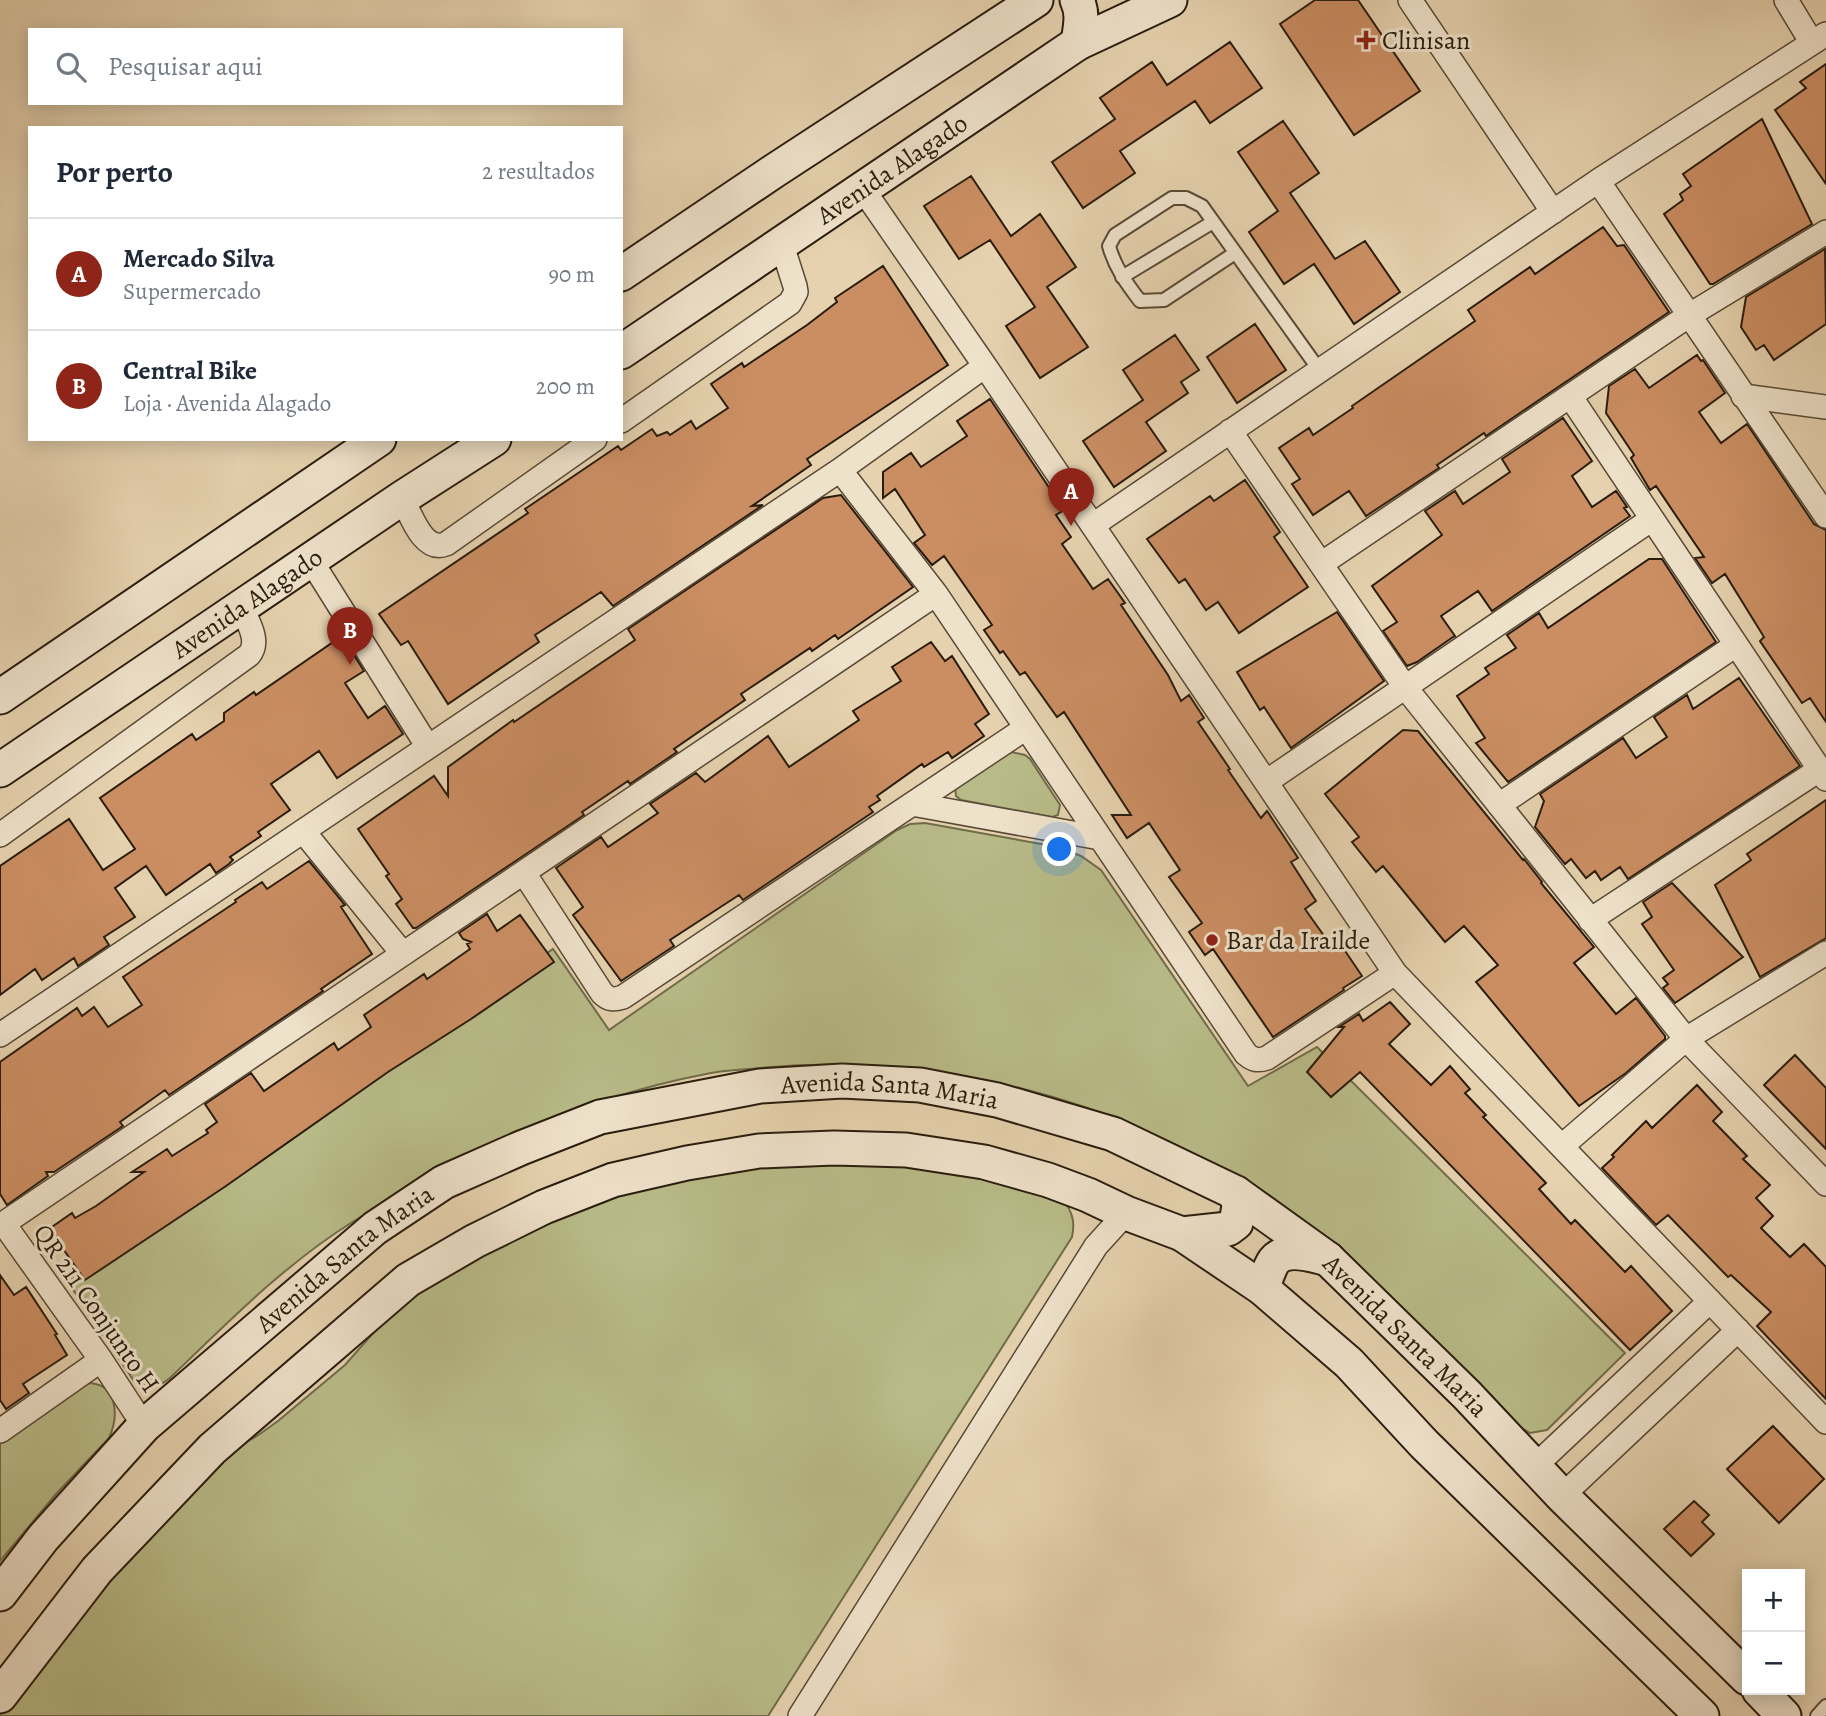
<!DOCTYPE html>
<html lang="pt">
<head>
<meta charset="utf-8">
<style>
	:root { --surface:#fff; --page:#f6f6f7; --text:#1f2937; --muted:#747a83; --line:#e0e1e3; --accent:#8f2418 }
	body { margin:0; font-family:Alegreya,serif; background:var(--page); color:var(--text) }
	.controls { position:absolute; right:21px; bottom:21px; display:grid; overflow:hidden; border-radius:0px; box-shadow:0 4px 18px #0003 }
	.controls button { width:63px; height:63px; display:grid; place-items:center; padding:0; border:0; border-bottom:2px solid var(--line); background:var(--surface); color:var(--text); font:35px sans-serif }
	.you { position:absolute; left:1060px; top:850px; width:24px; height:24px; margin:-18px; border:5px solid #fff; border-radius:50%; background:#1a73e8; box-shadow:0 0 0 10px #1a73e833 }
	.badge { display:grid; place-items:center; width:46px; height:46px; border-radius:50%; background:var(--accent); color:#fff; font-size:23px; font-weight:700 }
	.pin { position:absolute; translate:-50% -58px; filter:drop-shadow(0 2px 4px #0008) }
	.pin::after { content:''; position:absolute; top:37px; width:24px; height:21px; background:inherit; clip-path:polygon(0 0,100% 0,50% 100%) }
	.list { margin:0; padding:0; list-style:none }
	h2 { display:flex; justify-content:space-between; align-items:center; height:91px; margin:0; padding:0 28px; font-size:30px }
	h2 small { font-size:23px; font-weight:400; color:var(--muted) }
	.list li { display:grid; grid-template-columns:46px 1fr auto; gap:21px; align-items:center; box-sizing:border-box; height:112px; padding:0 28px; border-top:2px solid var(--line) }
	.list b { display:block; font-size:26px; white-space:nowrap }
	.list p { margin:0; font-size:23px; white-space:nowrap; color:var(--muted) }
	.list em { font-size:23px; font-style:normal; color:var(--muted) }
	.icon { flex:none; width:38px; height:38px; fill:none; stroke:currentColor; stroke-width:2; stroke-linecap:round; stroke-linejoin:round }
	.map { position:relative; flex:none; width:1826px; height:1716px; overflow:hidden }
	.search { position:absolute; background:var(--surface); box-shadow:0 4px 18px #0003; left:28px; top:28px; width:595px; height:77px; display:flex; align-items:center; gap:18px; box-sizing:border-box; padding:0 24px; border-radius:0px; color:var(--muted); font-size:26px }
	.panel { position:absolute; background:var(--surface); box-shadow:0 4px 18px #0003; left:28px; top:126px; width:595px; height:315px; border-radius:0px }
	.map>svg:first-child { display:block }
	.green { fill:#b8bb88; stroke:#706c4a; stroke-width:2 }
	.building { fill:#cb8e63; stroke:#291c0d; stroke-width:2 }
	.lines { fill:none; stroke-linecap:round; stroke-linejoin:round }
	.service-casing { stroke:#584a36; stroke-width:16 }
	.minor-casing { stroke:#584a36; stroke-width:26 }
	.secondary-casing { stroke:#291c0d; stroke-width:37 }
	.service { stroke:#efe2cb; stroke-width:12 }
	.minor { stroke:#efe2cb; stroke-width:23 }
	.secondary { stroke:#efe2cb; stroke-width:33 }
	.poi-dot { fill:#8f2418; stroke:#efe2cb; stroke-width:2.5 }
	.labels { text-anchor:middle; stroke-width:6; stroke-linejoin:round; paint-order:stroke }
	.poi-label { font-size:26px; fill:#291c0d; stroke:#efe2cb; text-anchor:start }
	.street-label { font-size:26px; fill:#291c0d; stroke:#efe2cb }
</style>
</head>
<body>
<div class="map">
<svg width="1826" height="1716" viewBox="0 0 1826 1716">
	<rect width="100%" height="100%" fill="#e6d2af"/>
	<filter id="stains"><feTurbulence type="fractalNoise" baseFrequency=".00286" numOctaves="4"/><feColorMatrix values="0 0 0 0 .2 0 0 0 0 .09 0 0 0 0 .02 0 0 0 .5 -.17"/></filter>
	<radialGradient id="worn" r=".72"><stop offset=".6" stop-color="#630" stop-opacity="0"/><stop offset="1" stop-color="#630" stop-opacity=".3"/></radialGradient>
	<path class="green" d="M1011,752l14,3 5,4 30,46 -2,10 -6,2 -91,-17 -5,-4 -1,-10 49,-32z
		M925,823l133,24 23,9 20,14 147,216 69,-39 308,306 -78,77 -17,3 -10,-6c-82,-84 -161,-170 -261,-235 -146,-95 -325,-141 -499,-124 -18,2 -37,2 -54,6 -126,24 -244,79 -352,147 -69,43 -126,101 -184,157 -12,10 -24,11 -36,3l-66,-99 485,-333 56,81 288,-200 13,-6z
		M834,1157l148,15 82,29c9,12 11,22 8,36l-304,479h-768v-3l95,-124 128,-135 34,-18 21,-15 67,-56 45,-51 23,-20 134,-76 141,-46z
		M87,1383c31,0 32,33 22,55l-53,56 -56,67v-120z"/>
	<path class="building" d="M1315,0h43l62,91 -66,44 -74,-111z
		M1230,42l32,46 -52,35 -15,-22 -75,50 15,22 -52,35 -31,-46 63,-43 -15,-21 52,-36 15,23z
		M1826,64v120l-51,-74 31,-22 -6,-6z
		M1762,119l50,105 -99,60h-3l-46,-70 19,-14 -3,-6 11,-8 -8,-12z
		M1283,121l36,52 -29,20 45,66 30,-18 35,51 -46,32 -40,-60 -30,20 -35,-52 29,-21 -40,-59z
		M971,176l40,60 29,-22 36,53 -29,20 41,60 -48,31 -34,-52 29,-19 -45,-67 -31,19 -35,-53z
		M1603,227l14,19 7,-1 45,67 -183,124 -2,-3 -47,32 2,3 -73,48 -17,-25 -36,24 -21,-31 8,-5 -21,-31 30,-20 4,7 40,-27 -1,-2 123,-85 -7,-11 62,-43 5,7z
		M1825,249l1,75 -52,36 -10,-15 -8,5 -15,-23 5,-30z
		M883,266l65,99 -141,94 4,6 -59,41 11,-1 -150,101 -12,-14 -66,43 4,7 -91,62 -40,-63 -7,4 -22,-31 149,-101 -3,-4 93,-63 3,4 31,-21 5,7 10,-4 3,3 21,-14 5,8 32,-21 -17,-24 31,-21 2,4 63,-42 30,-23 -2,-4z
		M1255,324l31,46 -49,33 -30,-46z
		M1175,335l24,35 -18,12 7,11 -42,29 20,29 -52,36 -31,-46 60,-41 -20,-30z
		M1697,355l4,6 2,-1 22,33 -26,19 22,31 26,-19 67,100 12,6v192l-16,-24 -8,5 -42,-62 4,-4 -39,-63 -13,9 -17,-25 9,-1 -48,-71 -6,4 -19,-32 3,-3 -28,-42 3,-27 26,-17 14,19z
		M990,399l74,111 -8,5 15,22 -9,7 31,45 15,-10 17,24 -4,2 47,70 13,26 8,-6 15,23 -6,4 32,47 -2,1 33,48 6,-7 31,47 -7,4 25,39 -11,8 22,31 5,-3 3,3 2,-1 25,37 -19,12 1,2 -71,47 -60,-88 -8,6 -16,-23 13,-9 -33,-46 11,-7 -31,-47 -22,15 -15,-23h19l-67,-103 -7,5 -32,-45 -5,3 -17,-24 -3,2 -16,-23 8,-5 -48,-69 -12,9 -18,-22 11,-8 -30,-46 -12,9v-26l28,-19 10,14 46,-31 -10,-15z
		M1563,418l29,43 -20,15 20,31 24,-16 11,16 -3,1 6,8 -138,95 -14,-20 -37,25 14,20 -2,1 -36,25 -10,4 -24,-35 14,-9 -25,-36 70,-51 -17,-24 30,-20 8,13 47,-32 -8,-13z
		M1245,480l35,52 -6,5 34,50 -69,46 -21,-31 -12,8 -21,-31 -6,4 -32,-44 63,-43 4,5z
		M841,495l72,92 -75,52 -3,-4 -23,16 -2,-3 -69,46 4,6 -71,49 3,3 -47,32 -2,-3 -46,31 2,3 -168,113h-3l-17,-24 6,-5 -16,-23 3,-2 -31,-45 76,-53 14,20v-29l65,-47 1,2 121,-82 -7,-11 195,-131z
		M1649,559h13l54,83 -208,140 -32,-39 9,-5 -28,-42 32,-22 -4,-6 31,-20 -9,-13 32,-22 9,15z
		M1337,612l47,69 -93,67 -27,-41 -4,3 -23,-38z
		M342,636l22,35 -19,12 23,35 17,-12 18,28 -66,44 -18,-27 -48,33 19,26 -32,22 3,4 -31,21 3,3 -4,4 -13,9 -6,-9 -44,31 -20,-29 -31,22 20,29 -31,20 5,8 -31,21 -4,-8 -32,22 -7,-11 -35,26v-129l69,-47 34,51 32,-21 -35,-51 92,-64 4,6 28,-19v-8l30,-21 2,3z
		M931,642l14,19 7,-5 37,58 -14,10 9,12 -32,22 -4,-6 -24,15 -2,-3 -45,32 3,4 -11,7 4,5 -130,88 -4,-5 -69,45 4,6 -53,35 -48,-66 10,-8 -27,-39 45,-31 7,10 50,-34 -8,-9 46,-31 9,9 63,-46 21,31 70,-47 -6,-9 48,-30 -9,-14z
		M1739,678l61,88 -172,113 -8,-12 -19,13 -6,-9 -9,7 -15,-19 -6,5 -30,-37 9,-26 -4,-7 83,-56 13,20 31,-21 -13,-20 33,-22 6,14z
		M1403,730l15,1 105,129 1,-1 18,23 -1,1 53,64 -20,16 42,51 20,-16 29,38v3l-39,34 -47,33 -103,-124 22,-17 -34,-39 -19,16 -62,-76 -7,6 -24,-30 7,-5 -34,-43z
		M1826,800v138l-66,39 -45,-92 36,-25 -4,-6z
		M309,861l36,44 -4,2 31,47 -51,35 2,2 -154,104 -4,-5 -45,32 3,4 -69,46h-8l2,4 -41,29 -7,-11v-132l77,-54 5,8 12,-9 14,20 34,-22 -19,-28 113,-75 -1,-2 27,-18 5,7z
		M1672,883l71,74 -68,46 -12,-15 5,-4 -5,-6 11,-8 -32,-46 10,-7 -9,-15z
		M487,914l10,17 23,-16 34,47 -83,57 -83,53 -162,114 -141,94 -36,-51 23,-16 3,5 21,-12 48,-34h-12l35,-23 5,7 36,-23 -2,-3 11,-8 -12,-18 46,-31 13,18 70,-48 4,7 33,-23 -7,-12 60,-41 3,5 43,-30 -3,-5 4,-2 -8,-3 -4,-6z
		M1390,1002l20,22 -21,20 42,41 19,-19 20,23 -5,4 21,22 -3,2 63,66 -7,6 32,35 4,-4 50,52 6,-6 41,45 -42,39 -270,-278 -29,25 -24,-25 37,-45h-5l20,-13 4,7z
		M1795,1055l31,33v61l-62,-64z
		M1697,1085l25,27 -9,9 34,35 -4,3 27,26 -14,13 17,18 -12,12 29,29 14,-13 22,23v132l-69,-73 14,-14 -40,-37 -3,2 -60,-62 -12,10 -54,-57 12,-11 -2,-2 34,-34 6,7z
		M0,1275l14,20 12,-8 31,47 -2,1 12,20 -44,29 6,9 -23,16 -6,-9z
		M1773,1426l51,53 -45,44 -52,-54z
		M1694,1501l15,14 -7,7 12,12 -23,22 -27,-27z"/>
	<g class="lines">
		<g class="service-casing">
			<path id="service" d="M1235,253l-71,47 -24,1c-13,-17 -25,-33 -31,-55l6,-11 57,-37h14l16,8 118,165
				M1122,277l91,-55
				M1817,1716l9,-10"/>
		</g>
		<g class="minor-casing">
			<path id="minor" d="M1410,0l143,212
				M1786,0l26,43
				M1598,181l228,335
				M862,188l123,178 410,607 431,449
				M985,366l-145,104 96,124 310,460c7,6 12,7 21,4l128,-85
				M1570,396l118,-80 138,-84
				M1743,396l83,11
				M621,421l169,-118 6,-11 -1,-6 -14,-44
				M1230,431l175,256 281,352 140,145
				M402,498c9,17 21,55 44,46l149,-105
				M1093,525l505,-344 228,-147
				M310,559l118,188
				M1321,564l249,-168 256,383
				M1266,782l386,-263
				M912,804l188,34
				M1499,805l237,-160
				M303,831l100,123
				M0,835l249,-180c12,-14 -2,-34 -8,-49
				M524,873l78,120c7,7 12,7 21,4l403,-269
				M1590,920l229,-150
				M0,1035l840,-565
				M1562,1146l124,-107 140,-86
				M4,1224l97,136 43,66
				M0,1226l936,-632
				M0,1431l101,-71
				M1534,1467l176,-166
				M1562,1496l176,-166
				M800,1716l296,-470 30,-33"/>
		</g>
		<g class="secondary-casing">
			<g id="secondary">
				<path d="M1077,0c7,14 3,28 1,43"/>
				<path d="M621,274l153,-103 262,-171"/>
				<path id="s1" d="M621,352l457,-309 92,-43"/>
				<path d="M0,697l379,-258"/>
				<path id="s2" d="M0,770l402,-272 92,-59"/>
				<path d="M1182,1234l46,-5 8,-6 3,-17 -3,-13"/>
				<path d="M1262,1288c4,-8 7,-20 12,-27 12,-15 39,-6 54,-2"/>
				<path id="s3" d="M0,1594l43,-56 101,-112 231,-198 69,-46 77,-34 79,-31 160,-31 82,-5 78,4 77,15 116,34 123,59 92,66 139,136 95,101 185,182"/>
				<path d="M1759,1690l25,26"/>
				<path d="M0,1696l97,-126 115,-121 196,-169 67,-39 69,-34 69,-27 74,-17 72,-12 75,-3 72,2 78,12 64,18 40,15 38,18 56,21 80,54 87,75 75,81 278,272"/>
			</g>
		</g>
		<use href="#service" class="service"/>
		<use href="#minor" class="minor"/>
		<use href="#secondary" class="secondary"/>
	</g>
	<g class="poi-dot">
		<path d="M1362.5 29.5h7v7h7v7h-7v7h-7v-7h-7v-7h7z"/>
		<circle cx="1212" cy="940" r="7"/>
	</g>
	<g class="labels">
		<g class="poi-label">
			<text x="1382" y="49">Clinisan</text>
			<text x="1226" y="949">Bar da Irailde</text>
		</g>
		<g class="street-label">
			<text dy="9" stroke="none"><textPath href="#s1" startOffset="327">Avenida Alagado</textPath></text>
			<text dy="9" stroke="none"><textPath href="#s2" startOffset="298">Avenida Alagado</textPath></text>
			<text dy="9" stroke="none"><textPath href="#s3" startOffset="1071">Avenida Santa Maria</textPath></text>
			<text dy="9" stroke="none"><textPath href="#s3" startOffset="483">Avenida Santa Maria</textPath></text>
			<text transform="translate(97 1308) rotate(55)" y="9">QR 211 Conjunto H</text>
			<text dy="9" stroke="none"><textPath href="#s3" startOffset="1659">Avenida Santa Maria</textPath></text>
		</g>
	</g>
	<rect width="100%" height="100%" filter="url(#stains)"/>
	<rect width="100%" height="100%" fill="url(#worn)"/>
</svg>
<div class="controls">
<button>+</button>
<button>−</button>
</div>
<div class="you"></div>
<div class="pin badge" style="left:1071px;top:526px">A</div>
<div class="pin badge" style="left:350px;top:665px">B</div>
<div class="search"><svg class="icon" aria-label="search" viewBox="0 0 24 24"><circle cx="10" cy="10" r="6"/><path d="M15 15l6 6"/></svg>Pesquisar aqui</div>
<section class="panel">
<h2>Por perto<small>2 resultados</small></h2>
<ul class="list">
<li><span class="badge">A</span><div><b>Mercado Silva</b><p>Supermercado</p></div><em>90 m</em></li>
<li><span class="badge">B</span><div><b>Central Bike</b><p>Loja · Avenida Alagado</p></div><em>200 m</em></li>
</ul>
</section>
</div>
</body>
</html>
